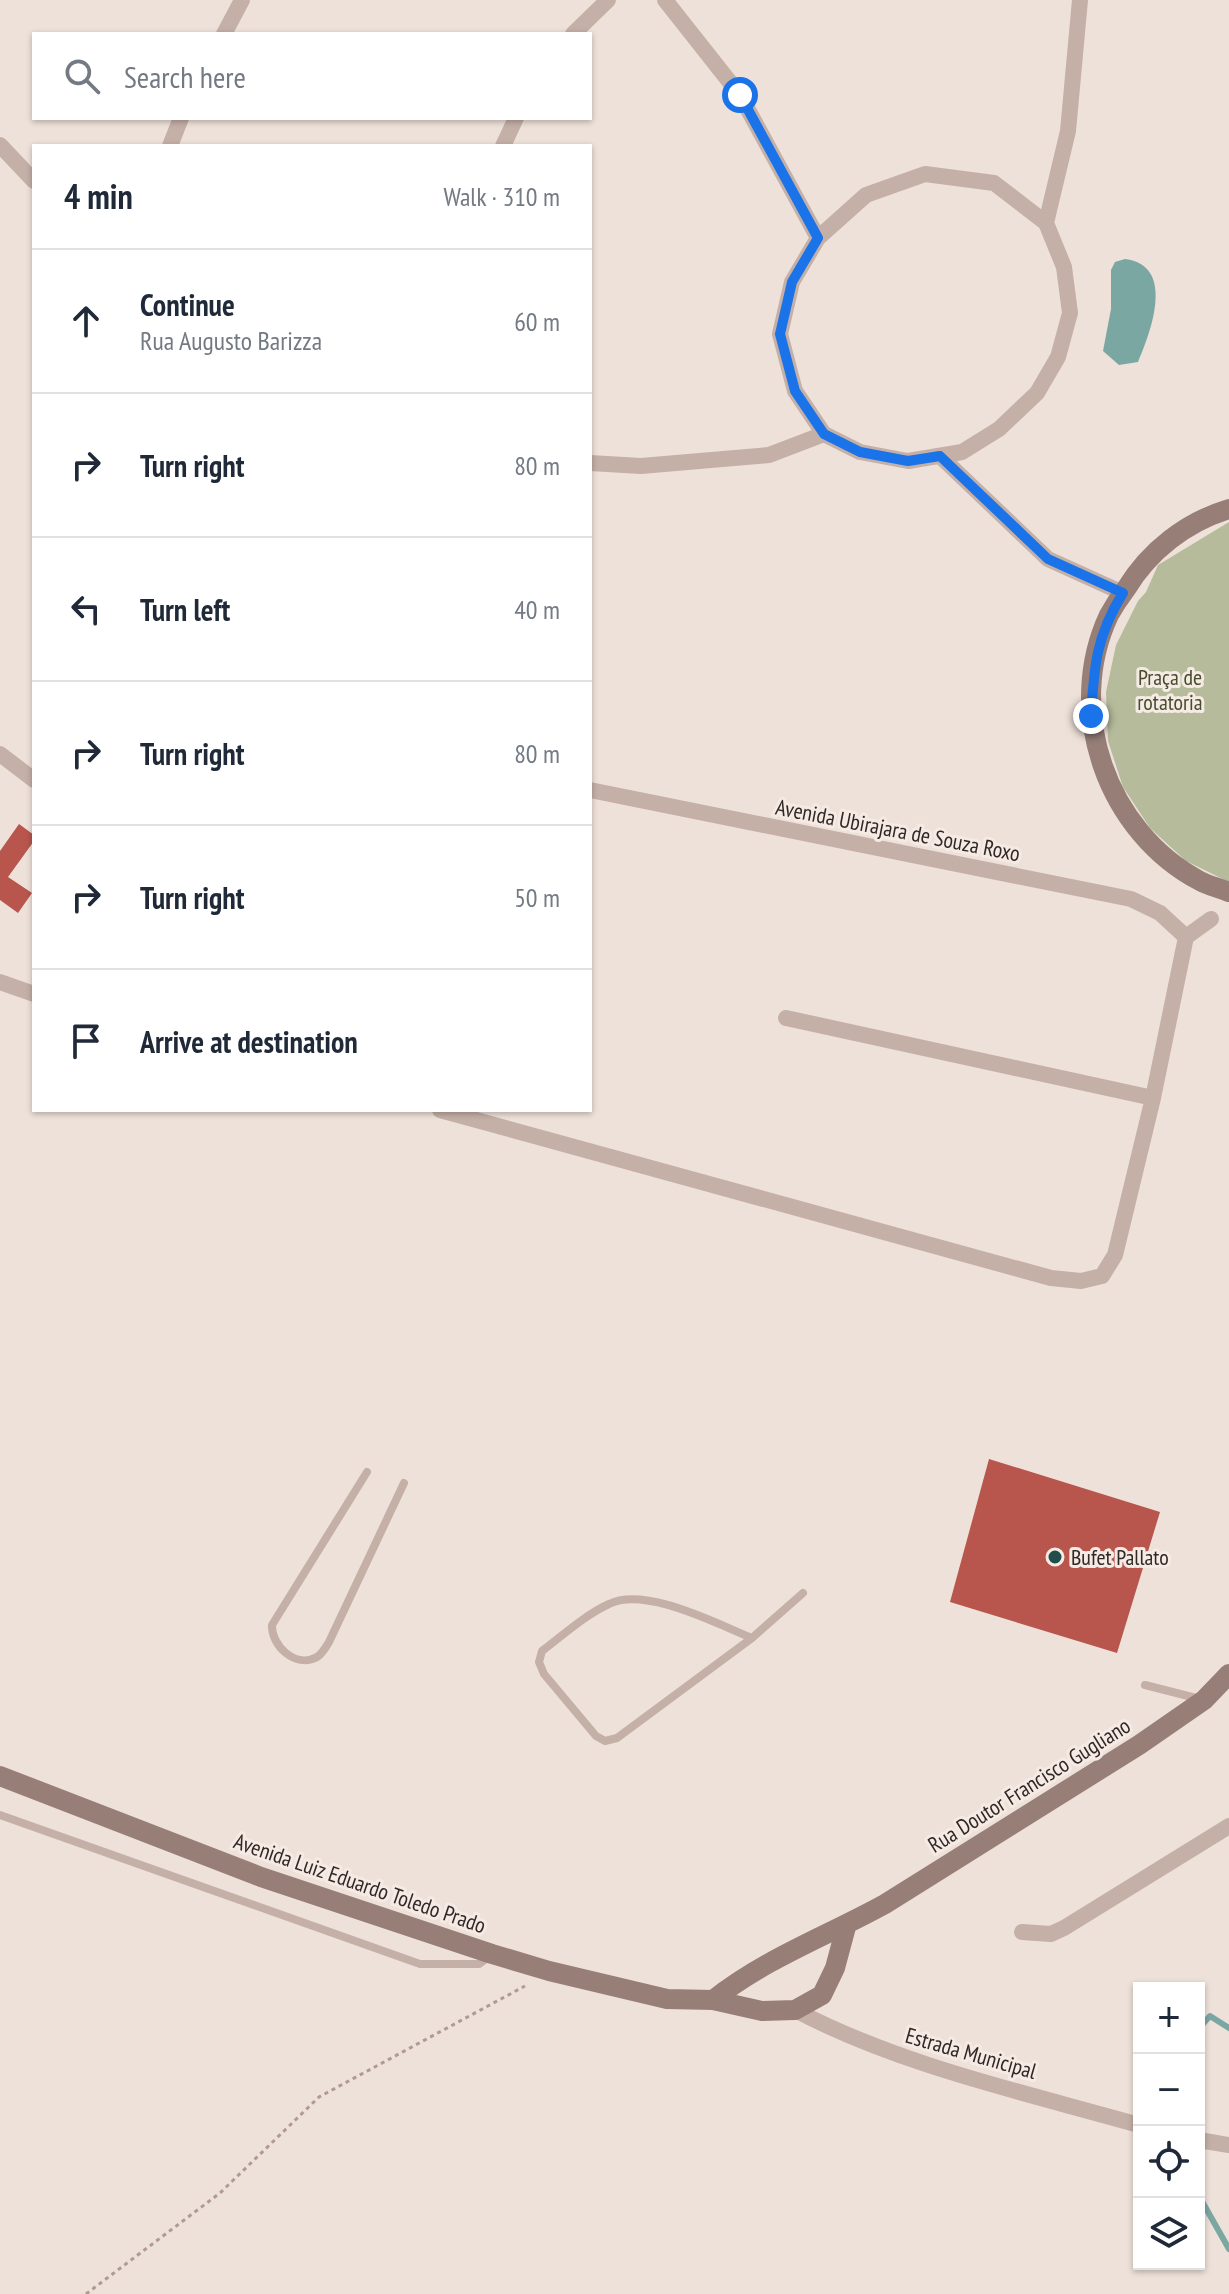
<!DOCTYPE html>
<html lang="en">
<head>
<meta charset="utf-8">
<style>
	:root { --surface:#fff; --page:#f6f6f7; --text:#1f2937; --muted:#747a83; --line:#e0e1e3 }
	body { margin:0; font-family:"PT Sans Narrow",sans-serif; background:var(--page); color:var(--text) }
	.controls { position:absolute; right:24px; bottom:24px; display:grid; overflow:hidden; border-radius:0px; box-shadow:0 2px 6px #0004 }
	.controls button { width:72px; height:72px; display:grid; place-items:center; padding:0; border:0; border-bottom:2px solid var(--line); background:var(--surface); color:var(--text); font:40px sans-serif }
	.stop { position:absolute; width:24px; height:24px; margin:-18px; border:6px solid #1a73e8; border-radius:50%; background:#fff }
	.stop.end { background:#1a73e8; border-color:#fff; box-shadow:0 2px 8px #0008 }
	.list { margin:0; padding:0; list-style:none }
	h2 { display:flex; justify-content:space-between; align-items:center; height:104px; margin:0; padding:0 32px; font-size:34px }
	h2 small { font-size:26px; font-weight:400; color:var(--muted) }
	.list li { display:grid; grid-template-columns:52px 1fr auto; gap:24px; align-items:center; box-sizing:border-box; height:144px; padding:0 32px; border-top:2px solid var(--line) }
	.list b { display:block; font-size:30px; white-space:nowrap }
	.list p { margin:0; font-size:26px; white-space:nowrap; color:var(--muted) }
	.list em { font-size:26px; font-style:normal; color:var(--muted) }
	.icon { flex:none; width:44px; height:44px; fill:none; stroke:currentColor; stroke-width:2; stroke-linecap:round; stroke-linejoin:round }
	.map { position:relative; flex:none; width:1229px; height:2294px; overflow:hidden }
	.search { position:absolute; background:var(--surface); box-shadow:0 2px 6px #0004; left:32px; top:32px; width:560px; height:88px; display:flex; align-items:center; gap:20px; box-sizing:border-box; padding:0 28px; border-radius:0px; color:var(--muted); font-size:30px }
	.panel { position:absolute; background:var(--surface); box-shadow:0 2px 6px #0004; left:32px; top:144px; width:560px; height:968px; border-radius:0px }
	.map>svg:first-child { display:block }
	.green { fill:#b5bb9b }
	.water { fill:#7ba7a2 }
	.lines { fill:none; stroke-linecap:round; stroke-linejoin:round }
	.stream { stroke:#7ba7a2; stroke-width:6 }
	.building { fill:#b8564d }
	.path { stroke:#b09a91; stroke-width:3; stroke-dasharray:4 4; stroke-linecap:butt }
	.lane { stroke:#c4b0a7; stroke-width:8 }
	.street { stroke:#c4b0a7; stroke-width:16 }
	.secondary { stroke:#977f78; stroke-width:20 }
	.route { stroke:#1a73e8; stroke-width:10 }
	.poi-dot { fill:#214e4a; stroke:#f6ebe4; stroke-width:3 }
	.labels { text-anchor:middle; stroke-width:6; stroke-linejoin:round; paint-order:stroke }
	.park-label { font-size:22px; fill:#464d2d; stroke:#f6ebe4 }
	.street-label { font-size:22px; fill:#312826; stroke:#f6ebe4 }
	.poi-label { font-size:22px; fill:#312826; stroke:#f6ebe4; text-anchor:start }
</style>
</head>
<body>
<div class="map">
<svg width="1229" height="2294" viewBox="0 0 1229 2294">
	<rect width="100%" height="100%" fill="#eee1d9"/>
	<path class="green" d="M1229,522v360l-43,-21 -36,-33 -27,-41 -15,-46 -2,-49 10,-47 22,-44 8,-9 12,-27z"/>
	<path class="water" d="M1125,259c51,6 26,73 13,103l-19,3 -16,-14 8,-42v-39l4,-8z"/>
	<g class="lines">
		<path class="stream" d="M1199,2028l11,-12 19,12
			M1199,2196l30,53"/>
	</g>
	<path class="building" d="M19,824l15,11v6l-26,36 24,16 -14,20 -18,-13v-49z
		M989,1459l171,53 -43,141 -167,-51z"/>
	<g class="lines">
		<path class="path" d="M86,2294l134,-101 99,-96 206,-111"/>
		<path class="lane" d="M367,1472l-95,153c-1,20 23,44 45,32 5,-3 9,-10 12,-15l75,-159
			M752,1638c-35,-14 -107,-52 -143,-34 -24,11 -46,31 -67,47l-3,11 5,12 52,62 9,5 12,-3 135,-100 51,-45
			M1145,1685l55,14
			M0,1815l420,149h59l12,-9"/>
		<path class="street" d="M665,0l75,95 78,143
			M224,34l18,-34
			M573,34l35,-34
			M0,145l34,36
			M170,146l11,-28
			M503,146l13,-28
			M925,174l69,9 52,40 18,44 6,46 -12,44 -21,36 -38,36 -37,23 -54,9 -48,-9 -36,-18 -29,-43 -15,-57 12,-52 26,-44 48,-43z
			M1046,223l22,-92 12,-131
			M940,456l108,103 75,34
			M590,463l51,3 128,-11 55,-21
			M0,754l34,26
			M590,790l541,109 29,14 26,24
			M0,982l34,12
			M786,1018l367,80
			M440,1110l611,168 30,3 21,-5 13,-21 38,-157 33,-161 25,-18
			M1022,1932l29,2 13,-6 165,-102
			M795,2010c107,56 228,82 344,115
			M1199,2140l30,5"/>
		<path class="secondary" d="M1229,509c-43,13 -80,42 -103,80 -6,8 -12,17 -17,26 -45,96 -2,217 91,266 9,5 20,7 29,11
			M0,1776l261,101 231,77 57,17 118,28 46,1 49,11 33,-1 27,-15 13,-27 11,-41
			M713,2000c53,-42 114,-64 172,-96l254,-159 65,-45 25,-26"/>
	</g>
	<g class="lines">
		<path class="route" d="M740,95l78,143 -26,44 -12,52 15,57 29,43 36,18 48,9 32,-5 108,103 75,34c-27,43 -29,74 -32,123"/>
	</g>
	<circle class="poi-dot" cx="1055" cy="1557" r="8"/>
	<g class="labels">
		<g class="park-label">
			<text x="1170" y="685">Praça de<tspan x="1170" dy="25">rotatoria</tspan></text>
		</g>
		<g class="street-label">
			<text transform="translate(898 830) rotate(11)" y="8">Avenida Ubirajara de Souza Roxo</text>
			<text transform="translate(1029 1785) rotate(-32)" y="8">Rua Doutor Francisco Gugliano</text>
			<text transform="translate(360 1883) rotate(19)" y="8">Avenida Luiz Eduardo Toledo Prado</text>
			<text transform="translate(971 2053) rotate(16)" y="8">Estrada Municipal</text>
		</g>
		<g class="poi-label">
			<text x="1071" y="1565">Bufet Pallato</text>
		</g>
	</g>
</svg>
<div class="controls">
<button>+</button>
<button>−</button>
<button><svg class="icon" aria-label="locate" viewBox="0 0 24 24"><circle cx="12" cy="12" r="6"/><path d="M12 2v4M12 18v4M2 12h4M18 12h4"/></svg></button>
<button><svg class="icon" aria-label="layers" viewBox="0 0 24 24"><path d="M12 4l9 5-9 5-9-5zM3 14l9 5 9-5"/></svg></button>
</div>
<div class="stop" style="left:740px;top:95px"></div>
<div class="stop end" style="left:1091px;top:716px"></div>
<div class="search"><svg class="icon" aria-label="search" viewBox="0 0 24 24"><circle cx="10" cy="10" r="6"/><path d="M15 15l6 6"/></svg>Search here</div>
<section class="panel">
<h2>4 min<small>Walk · 310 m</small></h2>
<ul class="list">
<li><svg class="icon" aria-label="ahead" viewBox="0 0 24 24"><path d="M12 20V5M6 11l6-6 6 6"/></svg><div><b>Continue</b><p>Rua Augusto Barizza</p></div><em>60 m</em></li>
<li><svg class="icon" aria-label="right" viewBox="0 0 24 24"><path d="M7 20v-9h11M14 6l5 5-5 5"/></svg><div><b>Turn right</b></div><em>80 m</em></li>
<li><svg class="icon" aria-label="left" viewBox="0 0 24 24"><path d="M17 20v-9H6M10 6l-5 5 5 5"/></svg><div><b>Turn left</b></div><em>40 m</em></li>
<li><svg class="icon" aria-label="right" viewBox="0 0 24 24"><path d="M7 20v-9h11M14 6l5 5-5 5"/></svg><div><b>Turn right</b></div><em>80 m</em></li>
<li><svg class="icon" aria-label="right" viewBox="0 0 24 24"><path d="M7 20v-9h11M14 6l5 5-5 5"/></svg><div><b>Turn right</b></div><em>50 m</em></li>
<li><svg class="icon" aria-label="arrive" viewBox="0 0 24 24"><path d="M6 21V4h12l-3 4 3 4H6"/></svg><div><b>Arrive at destination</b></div></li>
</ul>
</section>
</div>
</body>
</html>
